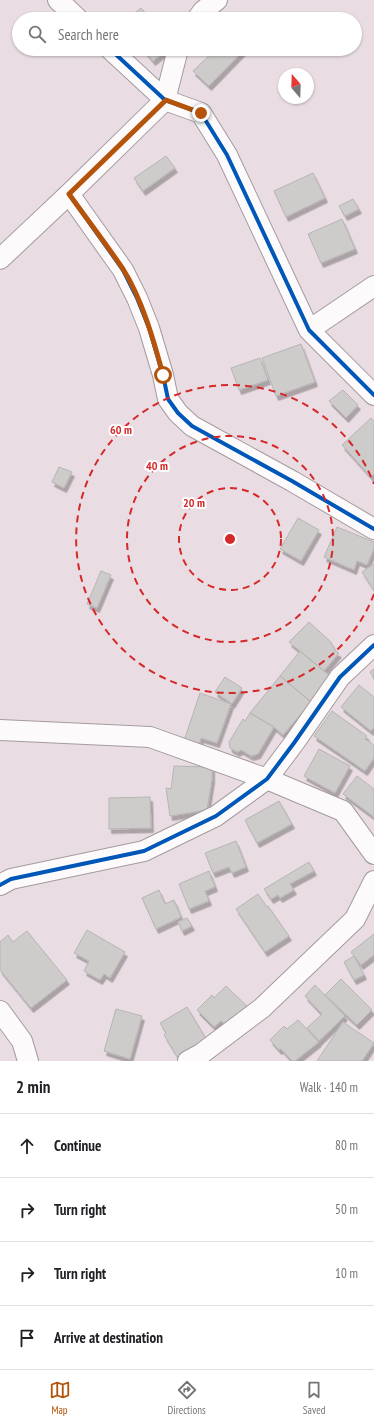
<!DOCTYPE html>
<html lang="en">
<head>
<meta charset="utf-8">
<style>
	:root { --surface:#fff; --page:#f6f6f6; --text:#202124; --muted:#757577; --line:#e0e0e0; --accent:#b45309 }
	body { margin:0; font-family:"PT Sans Narrow",sans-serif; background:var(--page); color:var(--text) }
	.compass { position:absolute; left:278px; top:68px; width:36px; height:36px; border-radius:50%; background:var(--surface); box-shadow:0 1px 3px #0004; rotate:341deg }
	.stop { position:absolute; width:12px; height:12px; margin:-9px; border:3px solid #b45309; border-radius:50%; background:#fff }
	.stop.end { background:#b45309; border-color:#fff; box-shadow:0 1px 4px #0008 }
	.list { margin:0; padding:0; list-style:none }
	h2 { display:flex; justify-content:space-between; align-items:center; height:52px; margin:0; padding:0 16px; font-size:17px }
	h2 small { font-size:13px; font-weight:400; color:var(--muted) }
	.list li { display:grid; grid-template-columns:26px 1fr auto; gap:12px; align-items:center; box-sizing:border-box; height:64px; padding:0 16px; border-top:1px solid var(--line) }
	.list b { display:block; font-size:15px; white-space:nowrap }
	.list em { font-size:13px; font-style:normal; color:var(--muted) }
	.icon { flex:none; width:22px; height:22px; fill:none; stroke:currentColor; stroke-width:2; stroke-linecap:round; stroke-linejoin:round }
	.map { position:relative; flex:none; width:374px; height:1061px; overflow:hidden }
	.search { position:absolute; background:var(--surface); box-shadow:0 1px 3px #0004; left:12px; right:12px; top:12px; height:44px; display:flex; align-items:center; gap:10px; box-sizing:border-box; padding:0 14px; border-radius:22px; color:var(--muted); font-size:15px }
	.sheet { height:308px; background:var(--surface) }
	nav { display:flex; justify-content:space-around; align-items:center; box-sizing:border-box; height:56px; border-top:1px solid var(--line); background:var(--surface); font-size:11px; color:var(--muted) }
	nav a { display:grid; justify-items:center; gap:2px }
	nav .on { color:var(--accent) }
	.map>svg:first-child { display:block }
	.building { fill:#cecbcb; stroke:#b6b4b4; filter:url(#shadow) }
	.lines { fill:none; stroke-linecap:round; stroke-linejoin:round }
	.minor-casing { stroke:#a49a9f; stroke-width:22 }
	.minor { stroke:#fcfafb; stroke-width:20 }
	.cycleway-casing { stroke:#fff; stroke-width:6 }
	.cycleway { stroke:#0057b8; stroke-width:4 }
	.route { stroke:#b45309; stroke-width:5 }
	.ring { fill:none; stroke:#d62828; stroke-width:2; stroke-dasharray:7 5 }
	.centre { fill:#d62828; stroke:#fff; stroke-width:2 }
	.ring-label { font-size:12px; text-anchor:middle; font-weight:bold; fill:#d62828; stroke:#fff; stroke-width:4; stroke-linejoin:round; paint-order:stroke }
</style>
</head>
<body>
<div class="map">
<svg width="374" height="1061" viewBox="0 0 374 1061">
	<defs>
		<filter id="shadow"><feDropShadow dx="2.5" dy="4.5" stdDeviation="0" flood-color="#0004"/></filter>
	</defs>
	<rect width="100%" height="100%" fill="#e9dde3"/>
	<path class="building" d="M141,8l10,11h-24z
		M143,49h25l-15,12z
		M212,49h33l-36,37 -16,-15 21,-20z
		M166,156l9,12 -32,23 -9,-13z
		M313,173l12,25 -39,19 -12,-26z
		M353,199l6,10 -14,7 -6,-10z
		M342,219l13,30 -34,14 -13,-29z
		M301,344l14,38 -39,14 -14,-38z
		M260,358l8,22 -29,10 -8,-22z
		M343,390l15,15 -12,13 -17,-17z
		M371,418l3,3v53l-3,3 -29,-32z
		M59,467l13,5 -8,16 -12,-6z
		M298,518l21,12 -18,31 -21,-12z
		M337,527l37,15v7l-7,16 -10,-4 -3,9 -30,-13z
		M374,564v26l-12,-18z
		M101,571l10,4 -14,33 -10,-4z
		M309,622l22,20 4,9 4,2 -15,18 -35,-29z
		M300,651l31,26 -20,25 -31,-26z
		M374,669v9l-4,-6z
		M280,676l31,26 -28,33 -9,-8 -24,-14z
		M225,677l17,11 -10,16 -17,-12z
		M359,685l15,12v30l-3,4 -30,-24z
		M200,693l31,11 -14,39 -16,-5 -2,8 -15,-5z
		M332,711l35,25 -2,3 9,6v13l-9,13 -51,-35z
		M250,713l24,14 -16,27 -7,2 -10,-6 -4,2 -7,-4 -1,-6 14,-23 2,2z
		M319,749l31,17 -15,27 -31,-17z
		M174,766l38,1v12l-5,31 -37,6 -4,-28 5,1z
		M357,776l17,13v28l-31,-23z
		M150,797l1,31 -42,1v-31z
		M279,801l13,23 -35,19 -12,-23z
		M236,841l10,26 -14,6 -3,-6 -16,6 -8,-20z
		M309,862l5,9 -24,13 4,6 -14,8 -2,-3 -7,4 -7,-10z
		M209,871l6,16 -10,4 4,10 -20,8 -10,-25z
		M159,890l6,14 9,-4 7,17 -25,12 -14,-31z
		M258,894l9,13 1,-1 21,30 -24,16 -29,-43z
		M187,918l5,8 -10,5 -4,-9z
		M87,930l38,22 -15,26 -6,-4 -4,6 -16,-9 5,-10 -15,-8z
		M27,931l40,49 -36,28 -31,-38v-28l8,-7 5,7z
		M374,934v21l-13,10 -10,-13z
		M354,956l10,19 -10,5 -10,-18z
		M341,979l31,31 -15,15 -32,-30z
		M315,985l30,31 -26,25 -12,-13 15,-14 -17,-18z
		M226,986l24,23 -20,20 -9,-8 -7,6 -17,-17 15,-15 2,3z
		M187,1007l21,35 -30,16 -14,-23 2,-2 -6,-10z
		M116,1009l26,7 -12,43 -26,-8z
		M298,1020l21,22 -24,19h-3l-11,-12 -2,1 -9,-10 14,-14 3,3z
		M343,1022l31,21 -12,18h-45z"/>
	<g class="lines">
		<g class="minor-casing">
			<path id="minor" d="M58,0l20,19
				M197,19l6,-8 14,-11
				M110,49l55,51 36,13 26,42 82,175 65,65
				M69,194l54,76 14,28 12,30 14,47 5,24 10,14 14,13 100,55 82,48
				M0,259l69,-65 96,-94 13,-51
				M309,330l65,-44
				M0,730l150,7 117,42 76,32 31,43
				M0,885l11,-6 133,-28 72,-35 51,-37 27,-36 46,-66 34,-32
				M0,1011l22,30 6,20
				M188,1061l13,-7 61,-46 93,-89 19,-38"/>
		</g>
		<use href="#minor" class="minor"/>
		<g class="cycleway-casing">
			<path id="cycleway" d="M110,49l55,51 36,13 26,42 82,175 65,65
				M69,194l54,76 14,28 12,30 14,47 5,24 10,14 14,13 100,55 82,48
				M0,885l11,-6 133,-28 72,-35 51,-37 27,-36 46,-66 34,-32"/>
		</g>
		<use href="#cycleway" class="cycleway"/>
	</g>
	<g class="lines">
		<path class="route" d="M163,375c-9,-34 -21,-76 -40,-106 -17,-25 -36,-50 -54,-75l97,-94 35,13"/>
	</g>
	<g class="ring">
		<circle cx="230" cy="539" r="51"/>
		<circle cx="230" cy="539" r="103"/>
		<path d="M374 594A154 154 0 1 1 374 484"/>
	</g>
	<circle cx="230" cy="539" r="6" class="centre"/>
	<g class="ring-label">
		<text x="121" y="434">60 m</text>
		<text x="157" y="470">40 m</text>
		<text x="194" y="507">20 m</text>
	</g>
</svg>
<svg class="compass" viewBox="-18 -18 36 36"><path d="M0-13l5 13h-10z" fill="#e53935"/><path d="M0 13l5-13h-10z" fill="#757577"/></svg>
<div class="stop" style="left:163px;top:375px"></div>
<div class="stop end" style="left:201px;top:113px"></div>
<div class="search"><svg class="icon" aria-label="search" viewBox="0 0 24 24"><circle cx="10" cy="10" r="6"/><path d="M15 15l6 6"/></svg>Search here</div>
</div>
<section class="sheet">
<h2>2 min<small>Walk · 140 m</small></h2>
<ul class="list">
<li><svg class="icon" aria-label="ahead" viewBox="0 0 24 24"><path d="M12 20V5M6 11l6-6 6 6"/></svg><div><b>Continue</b></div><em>80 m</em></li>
<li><svg class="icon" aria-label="right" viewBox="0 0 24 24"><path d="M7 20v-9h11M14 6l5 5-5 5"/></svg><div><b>Turn right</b></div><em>50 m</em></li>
<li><svg class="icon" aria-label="right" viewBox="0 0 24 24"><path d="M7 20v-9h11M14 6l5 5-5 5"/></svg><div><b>Turn right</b></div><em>10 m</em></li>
<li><svg class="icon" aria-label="arrive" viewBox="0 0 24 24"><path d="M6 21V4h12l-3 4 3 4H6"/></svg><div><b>Arrive at destination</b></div></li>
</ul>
</section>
<nav>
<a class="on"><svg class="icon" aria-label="map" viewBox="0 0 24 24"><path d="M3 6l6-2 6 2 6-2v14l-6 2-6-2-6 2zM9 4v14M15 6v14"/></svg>Map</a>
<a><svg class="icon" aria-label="directions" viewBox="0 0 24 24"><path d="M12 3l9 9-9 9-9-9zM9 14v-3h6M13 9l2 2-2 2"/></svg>Directions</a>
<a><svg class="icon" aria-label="saved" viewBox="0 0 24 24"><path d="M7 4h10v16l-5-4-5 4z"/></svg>Saved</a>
</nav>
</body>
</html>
